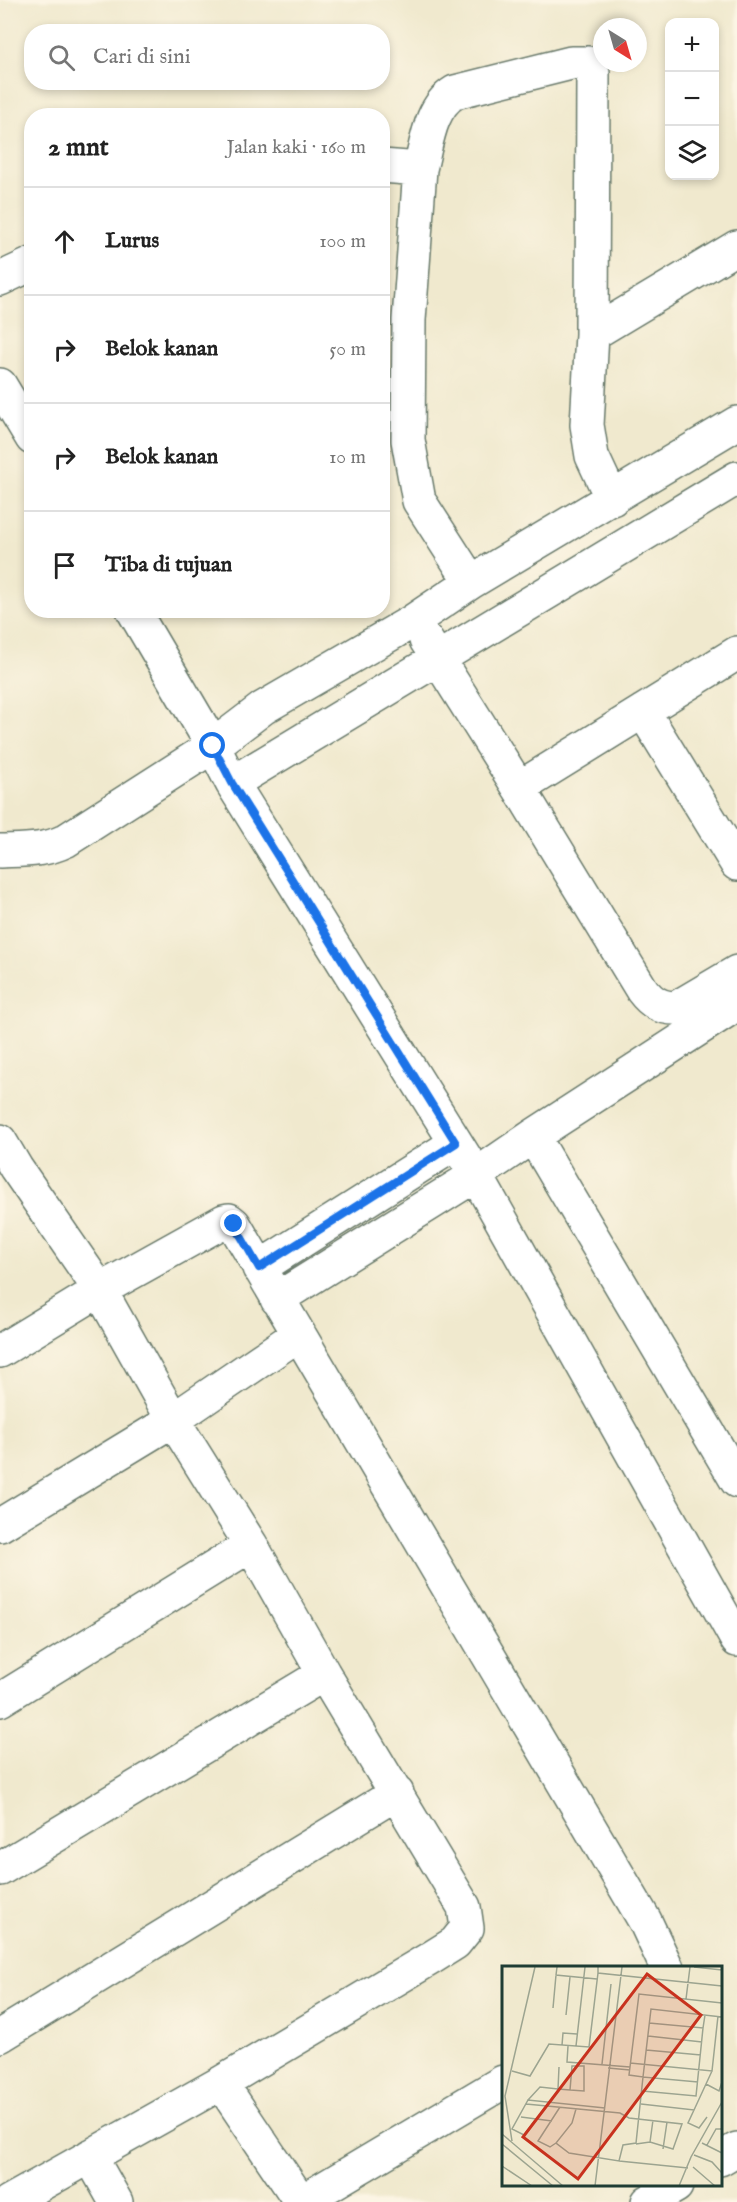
<!DOCTYPE html>
<html lang="id">
<head>
<meta charset="utf-8">
<style>
	:root { --surface:#fff; --page:#f2f2f2; --text:#222; --muted:#767676; --line:#e0e0e0 }
	body { margin:0; font-family:"IM FELL English",serif; background:var(--page); color:var(--text) }
	.controls { position:absolute; right:18px; top:18px; display:grid; overflow:hidden; border-radius:12px; box-shadow:0 3px 9px #0003 }
	.controls button { width:54px; height:54px; display:grid; place-items:center; padding:0; border:0; border-bottom:2px solid var(--line); background:var(--surface); color:var(--text); font:30px sans-serif }
	.compass { position:absolute; left:593px; top:18px; width:54px; height:54px; border-radius:50%; background:var(--surface); box-shadow:0 3px 9px #0003; rotate:143deg }
	.stop { position:absolute; width:18px; height:18px; margin:-14px; border:4px solid #1a73e8; border-radius:50%; background:#fff }
	.stop.end { background:#1a73e8; border-color:#fff; box-shadow:0 2px 6px #0008 }
	.list { margin:0; padding:0; list-style:none }
	h2 { display:flex; justify-content:space-between; align-items:center; height:78px; margin:0; padding:0 24px; font-size:26px }
	h2 small { font-size:20px; font-weight:400; color:var(--muted) }
	.list li { display:grid; grid-template-columns:39px 1fr auto; gap:18px; align-items:center; box-sizing:border-box; height:108px; padding:0 24px; border-top:2px solid var(--line) }
	.list b { display:block; font-size:22px; white-space:nowrap }
	.list em { font-size:20px; font-style:normal; color:var(--muted) }
	.icon { flex:none; width:33px; height:33px; fill:none; stroke:currentColor; stroke-width:2; stroke-linecap:round; stroke-linejoin:round }
	.map { position:relative; flex:none; width:737px; height:2202px; overflow:hidden }
	.search { position:absolute; background:var(--surface); box-shadow:0 3px 9px #0003; left:24px; top:24px; width:366px; height:66px; display:flex; align-items:center; gap:15px; box-sizing:border-box; padding:0 21px; border-radius:24px; color:var(--muted); font-size:22px }
	.panel { position:absolute; background:var(--surface); box-shadow:0 3px 9px #0003; left:24px; top:108px; width:366px; height:510px; border-radius:24px }
	.map>svg:first-child { display:block }
	.lines { fill:none; stroke-linecap:round; stroke-linejoin:round }
	.minor-casing { stroke:#68796a; stroke-width:36 }
	.minor { stroke:#fff; stroke-width:33 }
	.route { stroke:#1a73e8; stroke-width:8 }
	.inset-road { fill:none; stroke:#9ca490; stroke-width:1.5 }
	.view { fill:#c8321e; fill-opacity:0.15; stroke:#c8321e; stroke-width:3 }
	.inset-edge { fill:none; stroke:#1f3d34; stroke-width:3 }
</style>
</head>
<body>
<div class="map">
<svg width="737" height="2202" viewBox="0 0 737 2202">
	<rect width="100%" height="100%" fill="#fcf5e5"/>
	<filter id="ink" filterUnits="userSpaceOnUse"><feTurbulence type="fractalNoise" baseFrequency=".0167" numOctaves="2"/><feDisplacementMap in="SourceGraphic" scale="12" xChannelSelector="R" yChannelSelector="G"/><feConvolveMatrix kernelMatrix="1 2 1 2 8 2 1 2 1" color-interpolation-filters="sRGB"/></filter>
	<filter id="wash" filterUnits="userSpaceOnUse"><feTurbulence type="fractalNoise" baseFrequency=".008" numOctaves="4" result="noise"/><feDisplacementMap in="SourceGraphic" scale="24" xChannelSelector="R" yChannelSelector="G"/><feGaussianBlur stdDeviation="1.35" result="paint"/><feColorMatrix in="noise" values="0 0 0 0 0 0 0 0 0 0 0 0 0 0 0 0 0 1.4 0 .05"/><feComposite in="paint" operator="in"/></filter>
	<g filter="url(#wash)">
		<rect width="100%" height="100%" fill="#f0e9ce"/>
	</g>
	<g filter="url(#ink)">
		<g class="lines">
			<g class="minor-casing">
				<path id="minor" d="M382,166l38,3 -11,151 -1,120 11,61 52,81
					M420,169c7,-27 10,-62 35,-77l116,-29h18l4,10 -1,261 -5,91 5,31 20,43
					M0,279l32,-15
					M592,334l145,-87
					M0,385l32,53
					M133,610l80,136 19,37 244,392 261,465
					M426,640l93,148
					M737,653l-218,135 123,202c9,12 18,18 34,18l61,-36
					M643,711l94,153
					M232,783l505,-305
					M0,851c22,-1 45,0 65,-10l148,-95 50,-38 150,-87 58,-39 266,-159
					M533,1136l204,345
					M0,1141l16,27 84,122 -100,61
					M259,1268l197,-125
					M277,1299l199,-124 57,-39 204,-132
					M0,1525l173,-105 126,-86
					M0,1700l251,-155
					M0,1869l324,-195
					M0,2036l397,-243
					M221,2083l80,119
					M90,2156l26,46
					M720,2159l17,-10
					M9,2202l212,-119 210,-125 24,-15 12,-15 -3,-21 -140,-233 -73,-129 -78,-125 -73,-130 124,-69 5,-1 5,4 411,697 22,47
					M301,2202l202,-120
					M648,2202l28,-16"/>
			</g>
			<use href="#minor" class="minor"/>
		</g>
	</g>
	<g class="lines" filter="url(#ink)">
		<path class="route" d="M213,746l19,37 224,360 -197,125 -25,-44"/>
	</g>
	<g transform="translate(502 1966)">
		<rect width="220" height="220" fill="#f0e9ce"/>
		<path class="inset-road" d="M55,1l-1,8 41,4M96,1v6l124,13M192,1l28,3M184,33l4,-32M220,37l-83,-9 -10,81 14,2 8,-68 71,8M51,42l3,-33M64,49l4,-38M147,57l54,5 2,-13M146,70l54,6M60,79l1,-12 14,1M66,80l-1,16 63,5M74,80l9,-79M144,84l55,5M128,97l82,8 6,-55M100,98l9,-80M106,102l22,2M10,105l18,5 19,-32 40,3 9,-74M204,118l13,7 3,-9M56,123l1,-22M140,125l54,5 7,-68M26,134l12,-13 18,2 12,1 14,1v-25h-12l-2,24M24,138l94,9 9,5 53,6 -9,25 -23,-7 -14,2M139,138l53,6 18,-39M74,143l-4,14 -16,20 13,10 50,8 4,-16 13,-2 7,-66 55,5M192,144l-6,13 11,5 8,-11M19,151l31,4M34,153l-12,16 -12,-6 16,-29 77,8M0,168l61,52M10,175l-7,-45 30,-129M148,176l3,-22M54,177l-6,4 -12,-6 22,-34M200,177l20,10M0,178l51,42M205,179l9,-16h6M161,183l4,-27M192,189l18,7 10,11M117,195l69,7M0,200l30,20M191,201l22,19M93,220l27,-219M177,220l12,-29 31,-55"/>
		<path class="view" d="M145,8l54,41 -123,164 -55,-42z"/>
		<rect width="220" height="220" class="inset-edge"/>
	</g>
</svg>
<div class="controls">
<button>+</button>
<button>−</button>
<button><svg class="icon" aria-label="layers" viewBox="0 0 24 24"><path d="M12 4l9 5-9 5-9-5zM3 14l9 5 9-5"/></svg></button>
</div>
<svg class="compass" viewBox="-18 -18 36 36"><path d="M0-13l5 13h-10z" fill="#e53935"/><path d="M0 13l5-13h-10z" fill="#767676"/></svg>
<div class="stop" style="left:213px;top:746px"></div>
<div class="stop end" style="left:234px;top:1224px"></div>
<div class="search"><svg class="icon" aria-label="search" viewBox="0 0 24 24"><circle cx="10" cy="10" r="6"/><path d="M15 15l6 6"/></svg>Cari di sini</div>
<section class="panel">
<h2>2 mnt<small>Jalan kaki · 160 m</small></h2>
<ul class="list">
<li><svg class="icon" aria-label="ahead" viewBox="0 0 24 24"><path d="M12 20V5M6 11l6-6 6 6"/></svg><div><b>Lurus</b></div><em>100 m</em></li>
<li><svg class="icon" aria-label="right" viewBox="0 0 24 24"><path d="M7 20v-9h11M14 6l5 5-5 5"/></svg><div><b>Belok kanan</b></div><em>50 m</em></li>
<li><svg class="icon" aria-label="right" viewBox="0 0 24 24"><path d="M7 20v-9h11M14 6l5 5-5 5"/></svg><div><b>Belok kanan</b></div><em>10 m</em></li>
<li><svg class="icon" aria-label="arrive" viewBox="0 0 24 24"><path d="M6 21V4h12l-3 4 3 4H6"/></svg><div><b>Tiba di tujuan</b></div></li>
</ul>
</section>
</div>
</body>
</html>
